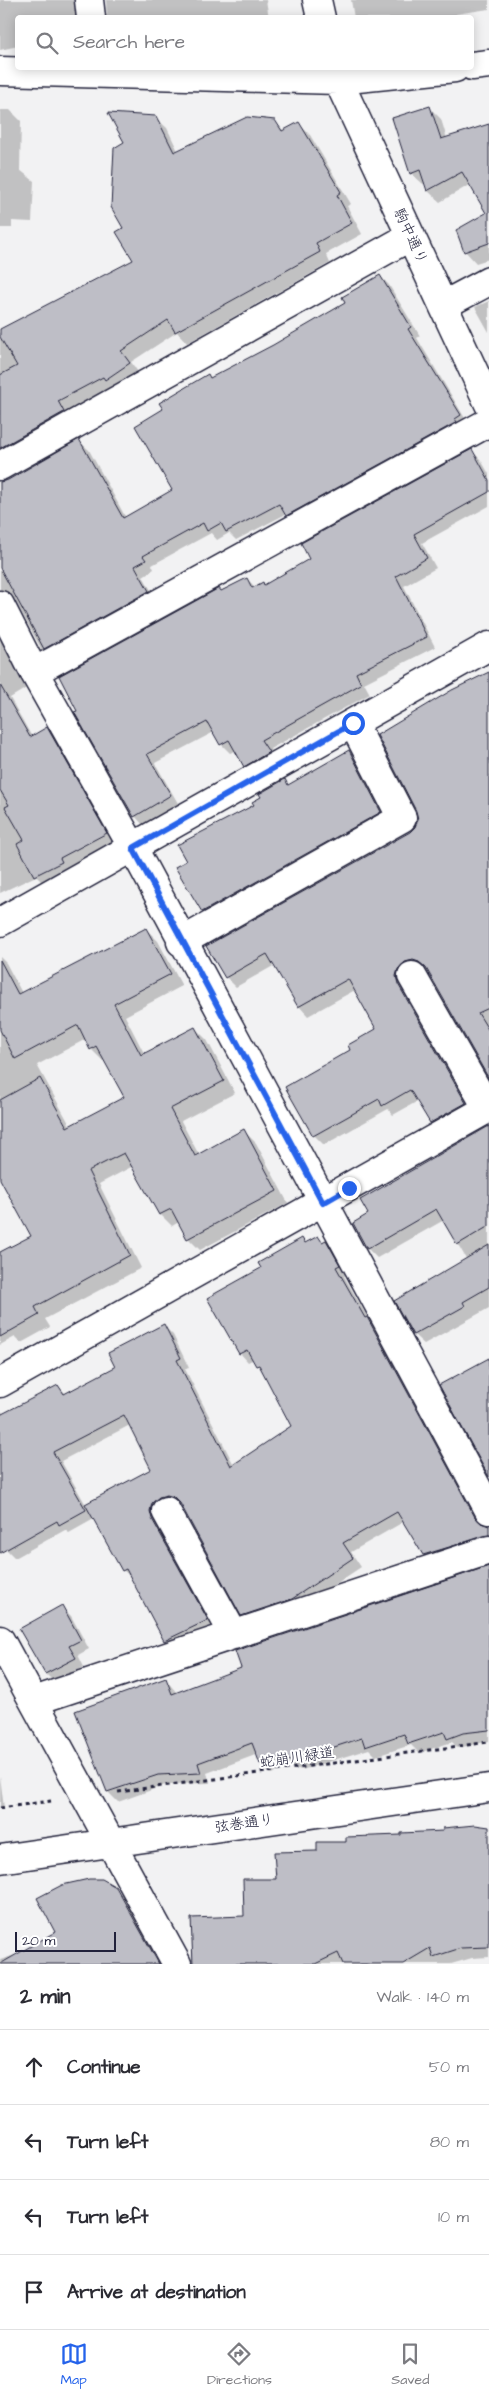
<!DOCTYPE html>
<html lang="en">
<head>
<meta charset="utf-8">
<style>
	:root { --surface:#fff; --page:#f2f2f3; --text:#2b2b33; --muted:#7c7c81; --line:#e1e1e2; --accent:#2563eb }
	body { margin:0; font-family:"Architects Daughter","Klee One",sans-serif; background:var(--page); color:var(--text) }
	.scale { position:absolute; left:15px; bottom:12px; width:101px; box-sizing:border-box; padding-left:5px; border:2px solid #22223b; border-top:0; font-size:14px; line-height:18px; white-space:nowrap; color:#22223b; -webkit-text-stroke:4px #fff; paint-order:stroke }
	.stop { position:absolute; width:15px; height:15px; margin:-11px; border:4px solid #2563eb; border-radius:50%; background:#fff }
	.stop.end { background:#2563eb; border-color:#fff; box-shadow:0 1px 5px #0008 }
	.list { margin:0; padding:0; list-style:none }
	h2 { display:flex; justify-content:space-between; align-items:center; height:65px; margin:0; padding:0 20px; font-size:21px }
	h2 small { font-size:16px; font-weight:400; color:var(--muted) }
	.list li { display:grid; grid-template-columns:32px 1fr auto; gap:15px; align-items:center; box-sizing:border-box; height:75px; padding:0 20px; border-top:1px solid var(--line) }
	.list b { display:block; font-size:19px; white-space:nowrap }
	.list em { font-size:16px; font-style:normal; color:var(--muted) }
	.icon { flex:none; width:28px; height:28px; fill:none; stroke:currentColor; stroke-width:2; stroke-linecap:round; stroke-linejoin:round }
	.map { position:relative; flex:none; width:489px; height:1964px; overflow:hidden }
	.search { position:absolute; background:var(--surface); box-shadow:0 2px 12px #0003; left:15px; right:15px; top:15px; height:55px; display:flex; align-items:center; gap:12px; box-sizing:border-box; padding:0 18px; border-radius:5px; color:var(--muted); font-size:19px }
	.sheet { height:365px; background:var(--surface) }
	nav { display:flex; justify-content:space-around; align-items:center; box-sizing:border-box; height:70px; border-top:1px solid var(--line); background:var(--surface); font-size:14px; color:var(--muted) }
	nav a { display:grid; justify-items:center; gap:2px }
	nav .on { color:var(--accent) }
	.map>svg:first-child { display:block }
	.shadow { fill:#0003; fill-rule:evenodd }
	.building { fill:#bebec6; stroke:#22223b }
	.lines { fill:none; stroke-linecap:round; stroke-linejoin:round }
	.minor-casing { stroke:#22223b; stroke-width:31 }
	.path { stroke:#22223b; stroke-width:3; stroke-dasharray:4 4; stroke-linecap:butt }
	.minor { stroke:#fff; stroke-width:28 }
	.route { stroke:#2563eb; stroke-width:6 }
	.labels { text-anchor:middle; stroke-width:4; stroke-linejoin:round; paint-order:stroke }
	.street-label { font-size:15px; fill:#22223b; stroke:#fff }
</style>
</head>
<body>
<div class="map">
<svg width="489" height="1964" viewBox="0 0 489 1964">
	<rect width="100%" height="100%" fill="#f2f2f3"/>
	<filter id="ink" filterUnits="userSpaceOnUse"><feTurbulence type="fractalNoise" baseFrequency=".02" numOctaves="2"/><feDisplacementMap in="SourceGraphic" scale="10" xChannelSelector="R" yChannelSelector="G"/><feConvolveMatrix kernelMatrix="1 2 1 2 8 2 1 2 1" color-interpolation-filters="sRGB"/></filter>
	<g filter="url(#ink)">
		<path class="shadow" d="M0,0h87l-3,18h-66v28l-18,4z
			M106,0h160l3,18h-162z
			M351,0h138v9l-33,5 1,4h-103z
			M429,107l12,12 6,20 42,-13v133l-13,4 -11,-12 23,-38 -17,-29 -31,18 -12,-11 -2,-8 -3,1 -12,-11z
			M0,110h10l11,11 -1,49 14,11 -2,41 -20,-1v7h-12z
			M155,117l12,11 11,23 96,-30 10,10 15,-7 11,11 41,69 -4,2 15,28 -36,20 4,9 -143,80 -10,-11 -46,30 9,13 -140,92v-136l134,-70 -9,-33 1,-85z
			M380,276l9,9 31,51 -3,2 52,87 -173,100 -10,-11 -50,26 -7,-7 -12,7 -6,-7 -59,32 2,4 -11,7 14,25 -106,58 -9,-9 -28,-51 -14,3v-119l79,-42 10,9 37,68 48,-28 -9,-80 43,-34 3,3 62,-33 74,-42z
			M489,301v31l-14,-25z
			M472,451l9,9 8,14v32l-67,37 14,25 -32,18 31,61 -71,36 6,11 -100,55 7,13 -23,13 -19,-24 -5,2 -9,-9 -7,-12 -59,31 24,42 -35,21 -9,-10 -59,-103 145,-121 26,-13 8,8 10,-1 46,-27z
			M0,633l28,54 -18,11 22,39 15,-8 9,9 59,104 -47,25 3,4 -26,14 -9,-9 -36,17z
			M489,674v403l-60,-106 -6,-1 52,143 -34,19 -10,-9 -13,-22 -25,14 -5,-6 -64,36 -10,-10 -27,-47 65,-38 26,-20 -23,-40 -47,26 -9,-10 -24,-41 -39,22 -10,-10 190,-150z
			M349,752l9,9 31,60 -177,100 -9,-9 -26,-45 11,-6 96,-80 6,5z
			M146,929l12,12 24,45 -57,30 20,39 50,-27 12,12 28,53 -54,28 18,34 45,-24 12,12 32,60 -88,47 -12,-12 -9,-16 -7,4 -12,-12 -27,-48 -34,18 42,84 -96,51 5,8 -29,16 -6,-6 -15,8v-91l32,-18 -32,-59v-220l6,6 16,30zM86,1039l5,10 12,12 2,-1 21,38 -55,29 -34,-62z
			M489,1127v181l-65,36 -10,-9 -18,-34 71,-41 -23,-40 -67,38 -9,-9 2,-35z
			M302,1239l5,5 19,-3 9,9 13,24 -4,2 25,44 7,7 110,203 -6,3 8,13 -55,18 -9,-9 -19,-34 -54,31 10,15 -60,40 -50,17 -9,-9 -60,-109 -5,-2 39,125 -42,21 -9,-9 -32,-62 -10,-9 -29,-51 -25,14 -4,-3 -50,28 -15,-15v-133l4,4 54,-28 8,8 51,-27 47,-41 9,9 16,33 -4,1 49,96 59,-38 -30,-55 -9,-13 -6,3 -8,-9 23,-85zM130,1425l23,44 -67,36 -25,-44z
			M489,1568v173l-31,7 -6,-6 -33,11 -8,-8 -35,11 -7,-7 -67,21 -12,-3 -19,7 -10,-10 -3,-10 -51,19 3,10 -42,1 -50,18 -10,-10 -31,-80 89,-32 11,13 65,-24z
			M61,1606l10,10 18,33 -11,6 6,12 -29,16 -9,-9z
			M0,1776l4,32 -4,1z
			M489,1829v128l-17,1 -21,6h-258l52,-47 32,-37 41,-28 30,-9z
			M115,1888l11,11 36,65h-162v-4l18,-6 39,-22z"/>
		<path class="building" d="M430,106l11,33 48,-15v119l-25,9 -8,-22 30,-17 -24,-41 -35,19 -7,-21 -10,4 -18,-56z
			M108,113l48,3 18,36 73,-35 28,3 7,11 17,-9 42,70 -4,3 15,28 -36,20 4,9 -145,80 -7,-12 -47,31 9,12 -25,17 -2,-3 -45,24 6,11 -64,36v-73l17,-9 -17,-29v-8l133,-69 -17,-28 7,-4 -12,-21 3,-59 10,-6z
			M380,275l31,52 -3,2 53,86 -6,4 2,3 -171,94 -7,-12 -53,28 -5,-9 -14,8 -4,-8 -60,33 3,4 -11,6 14,25 -105,58 -44,-81v-86l8,-2 71,-41 44,79 49,-28 -37,-64 28,-17 -4,-6 49,-29 2,4 63,-33 72,-42 -3,-6z
			M472,449l17,31v12l-75,42 13,24 -31,18 31,61 -71,36 5,11 -100,56 8,12 -25,15 -15,-27 -9,5 -13,-23 -60,32 24,41 -37,22 -60,-105 3,-1 -18,-35 160,-88 2,3 26,-13 5,10 11,-6 1,3 45,-26 -8,-16z
			M489,672v336l-11,5 11,18v48l-63,-111 -7,-6 -6,-2 -8,2 -7,7 -2,7 2,8 68,119 -36,20 -20,-33 -28,16 -3,-7 -66,37 -28,-49 65,-37 -2,-5 28,-16 -28,-50 -50,28 -31,-53 -42,24 -19,-32 204,-114 5,-5 3,-8 -2,-8 -39,-76 75,-45z
			M0,685l30,52 17,-10 60,106 -47,25 2,4 -28,14 -17,-32 7,-4 -19,-33 4,-2 -9,-15z
			M349,750l32,62 -179,100 -27,-45 11,-6 -9,-16 77,-40 -2,-3 9,-5 -2,-3 26,-15 3,6z
			M146,928l25,46 -57,30 27,51 54,-28 29,54 -54,28 25,47 49,-27 33,62 -90,48 -16,-30 -12,6 -35,-62 -36,18 42,84 -95,52 4,8 -39,22v-85l31,-16 -31,-57v-79l40,-22 27,49 57,-30 -28,-51 -6,4 -12,-25 -63,34 -15,-29v-70l18,34z
			M489,1126v100l-32,19 -21,-36 -69,40 -14,-26 15,-9 -8,-14z
			M318,1236l4,6 4,-2 14,25 -4,2 29,51 2,-1 108,200 6,6 8,3v9l-66,20 -26,-43 -54,31 10,15 -61,41 -51,17 -61,-113 -6,-6 -7,-2 -8,2 -7,6 -2,8 2,8 56,101 -44,21 -38,-72 -4,2 -37,-67 66,-35 -27,-54 -71,37 33,58 -27,15 -2,-4 -57,32v-138l58,-30 6,9 51,-27 -7,-14 56,-29 17,34 -4,2 54,106 60,-40 -32,-61 -3,1 -9,-16 -8,4 -32,-56 54,-30 -3,-5 44,-25 3,5z
			M489,1245v42l-26,15 2,4 -52,29 -19,-34z
			M489,1358v119l-50,-92z
			M489,1566v164l-26,3 -16,6 -3,-7 -36,12 -4,-10 -39,13 -3,-9 -71,23 -12,-3 -19,6 -8,-21 -54,20 3,10 -43,2 -51,17 -32,-81 91,-33 6,16 69,-26 -6,-17z
			M62,1605l19,35 -12,6 7,12 -31,16 -26,-45z
			M475,1825l14,2v120l-28,1 -28,9 -3,-9 -27,16h-60l-5,-11 -23,11h-122l-2,-46 53,-2 -1,-37h33l-2,-27 43,-1v-9h29v-5l55,-2v-2l42,-2v-3z
			M89,1879h13l14,8 43,77h-159l55,-32 -18,-34 25,-13z"/>
		<g class="lines">
			<g class="minor-casing">
				<path id="minor" d="M89,0l2,18
					M317,0l4,18
					M472,66l17,-2
					M335,68l3,12 151,324
					M0,71l338,9 117,-12
					M444,305l45,-24
					M0,466l411,-230
					M0,605l34,67 99,176 356,662
					M34,672l455,-250
					M0,922l489,-276
					M181,942l221,-124 -49,-95
					M412,976l76,133
					M0,1383l489,-275
					M166,1511l68,124
					M0,1640l177,324
					M34,1701l455,-151
					M0,1859l489,-71"/>
			</g>
			<path class="path" d="M118,1792l371,-50
				M0,1808l51,-7"/>
			<use href="#minor" class="minor"/>
		</g>
	</g>
	<g class="lines" filter="url(#ink)">
		<path class="route" d="M349,1188l-26,15 -190,-355 220,-125"/>
	</g>
	<g class="labels">
		<g class="street-label">
			<text transform="translate(411 236) rotate(65)" y="5">駒中通り</text>
			<text transform="translate(297 1757) rotate(-8)" y="5">蛇崩川緑道</text>
			<text transform="translate(244 1823) rotate(-8)" y="5">弦巻通り</text>
		</g>
	</g>
</svg>
<div class="scale">20 m</div>
<div class="stop" style="left:353px;top:723px"></div>
<div class="stop end" style="left:349px;top:1188px"></div>
<div class="search"><svg class="icon" aria-label="search" viewBox="0 0 24 24"><circle cx="10" cy="10" r="6"/><path d="M15 15l6 6"/></svg>Search here</div>
</div>
<section class="sheet">
<h2>2 min<small>Walk · 140 m</small></h2>
<ul class="list">
<li><svg class="icon" aria-label="ahead" viewBox="0 0 24 24"><path d="M12 20V5M6 11l6-6 6 6"/></svg><div><b>Continue</b></div><em>50 m</em></li>
<li><svg class="icon" aria-label="left" viewBox="0 0 24 24"><path d="M17 20v-9H6M10 6l-5 5 5 5"/></svg><div><b>Turn left</b></div><em>80 m</em></li>
<li><svg class="icon" aria-label="left" viewBox="0 0 24 24"><path d="M17 20v-9H6M10 6l-5 5 5 5"/></svg><div><b>Turn left</b></div><em>10 m</em></li>
<li><svg class="icon" aria-label="arrive" viewBox="0 0 24 24"><path d="M6 21V4h12l-3 4 3 4H6"/></svg><div><b>Arrive at destination</b></div></li>
</ul>
</section>
<nav>
<a class="on"><svg class="icon" aria-label="map" viewBox="0 0 24 24"><path d="M3 6l6-2 6 2 6-2v14l-6 2-6-2-6 2zM9 4v14M15 6v14"/></svg>Map</a>
<a><svg class="icon" aria-label="directions" viewBox="0 0 24 24"><path d="M12 3l9 9-9 9-9-9zM9 14v-3h6M13 9l2 2-2 2"/></svg>Directions</a>
<a><svg class="icon" aria-label="saved" viewBox="0 0 24 24"><path d="M7 4h10v16l-5-4-5 4z"/></svg>Saved</a>
</nav>
</body>
</html>
